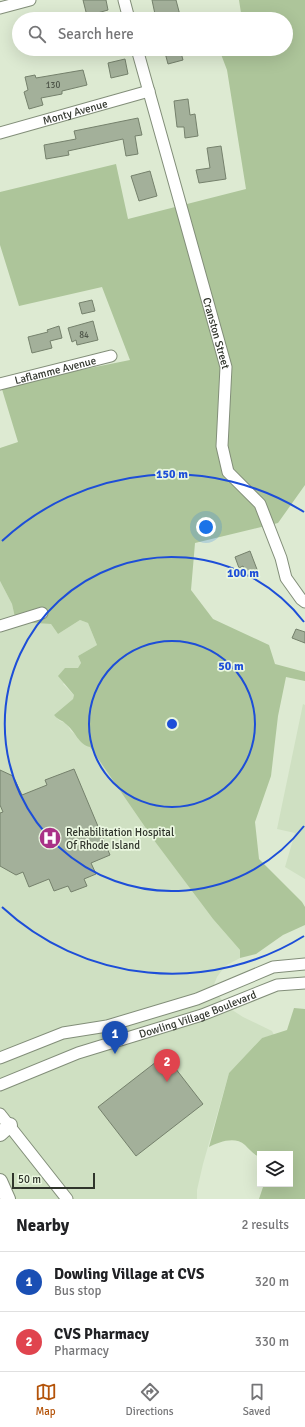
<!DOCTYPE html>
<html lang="en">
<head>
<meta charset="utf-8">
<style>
	:root { --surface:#fff; --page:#f2f2f2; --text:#202124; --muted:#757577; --line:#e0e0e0; --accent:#b45309 }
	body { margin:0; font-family:Signika,sans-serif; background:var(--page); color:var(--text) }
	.controls { position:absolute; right:12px; bottom:12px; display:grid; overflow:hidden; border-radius:0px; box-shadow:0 4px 16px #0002 }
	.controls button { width:36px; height:36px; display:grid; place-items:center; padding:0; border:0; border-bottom:1px solid var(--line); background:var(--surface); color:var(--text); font:20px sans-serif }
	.scale { position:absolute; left:12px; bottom:10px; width:83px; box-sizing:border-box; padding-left:4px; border:2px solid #30352c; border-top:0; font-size:11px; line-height:14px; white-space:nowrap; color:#30352c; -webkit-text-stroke:3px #eaf7e0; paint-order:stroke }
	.you { position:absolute; left:206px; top:527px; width:14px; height:14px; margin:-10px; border:3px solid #fff; border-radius:50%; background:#1a73e8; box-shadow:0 0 0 6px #1a73e833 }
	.badge { display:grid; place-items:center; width:26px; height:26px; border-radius:50%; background:var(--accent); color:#fff; font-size:13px; font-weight:700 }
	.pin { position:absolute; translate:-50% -33px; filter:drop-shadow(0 1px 2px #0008) }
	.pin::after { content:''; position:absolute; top:21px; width:14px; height:12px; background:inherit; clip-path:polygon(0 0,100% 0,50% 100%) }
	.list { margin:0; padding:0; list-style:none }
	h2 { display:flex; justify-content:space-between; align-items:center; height:52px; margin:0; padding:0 16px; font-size:17px }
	h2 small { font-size:13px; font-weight:400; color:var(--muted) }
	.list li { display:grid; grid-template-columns:26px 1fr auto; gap:12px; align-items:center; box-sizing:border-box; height:60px; padding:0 16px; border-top:1px solid var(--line) }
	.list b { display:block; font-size:15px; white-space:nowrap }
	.list p { margin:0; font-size:13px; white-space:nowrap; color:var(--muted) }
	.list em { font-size:13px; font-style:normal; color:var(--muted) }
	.icon { flex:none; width:22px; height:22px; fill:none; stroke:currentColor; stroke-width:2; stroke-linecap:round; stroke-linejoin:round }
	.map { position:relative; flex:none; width:305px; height:1199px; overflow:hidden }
	.search { position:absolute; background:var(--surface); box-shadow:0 4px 16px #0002; left:12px; right:12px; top:12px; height:44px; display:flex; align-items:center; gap:10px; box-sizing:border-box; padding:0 14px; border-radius:22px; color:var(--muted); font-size:15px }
	.sheet { height:172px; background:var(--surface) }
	nav { display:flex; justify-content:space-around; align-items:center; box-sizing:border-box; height:56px; border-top:1px solid var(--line); background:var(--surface); font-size:11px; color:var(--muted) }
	nav a { display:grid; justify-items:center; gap:2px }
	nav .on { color:var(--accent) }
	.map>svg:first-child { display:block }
	.built { fill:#cfe0c2 }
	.green { fill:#adc59a }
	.building { fill:#a3b09a; stroke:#75816c }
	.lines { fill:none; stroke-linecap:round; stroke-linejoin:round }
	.minor-casing { stroke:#828e79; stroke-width:13 }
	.major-casing { stroke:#828e79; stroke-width:16 }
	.minor { stroke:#fff; stroke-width:11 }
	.major { stroke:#fff; stroke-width:14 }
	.ring { fill:none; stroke:#1d4ed8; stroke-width:2 }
	.labels { text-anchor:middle; stroke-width:3.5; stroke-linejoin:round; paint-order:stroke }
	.number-label { font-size:9px; fill:#4d5448 }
	.street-label { font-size:11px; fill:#30352c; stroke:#eaf7e0 }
	.poi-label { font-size:11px; fill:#30352c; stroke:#eaf7e0; text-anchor:start }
	.centre { fill:#1d4ed8; stroke:#eaf7e0; stroke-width:2 }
	.ring-label { font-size:12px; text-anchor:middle; font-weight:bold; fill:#1d4ed8; stroke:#eaf7e0; stroke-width:3.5; stroke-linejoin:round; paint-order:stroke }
</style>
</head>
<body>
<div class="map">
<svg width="305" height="1199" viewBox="0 0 305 1199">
	<rect width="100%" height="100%" fill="#ddead2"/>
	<path class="built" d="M0,581l12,23 4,18 35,2 7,10 22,-14 8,3 9,22 -19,11 3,7 -3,6 -15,15 11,11 -1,4 -19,16 6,6 6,2 5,8 19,16 66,96 57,76 27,31v8l-15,8 -8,11 -4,10 6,9 7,10 17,11 29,14 2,4 -12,3 -33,35 -26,91 -6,26v9h-197z
		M303,704l2,1v174l-20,-12 10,-34 -18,-4z"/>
	<path class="green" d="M239,0h66v485l-27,38 -83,20 -4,47 22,29 56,26 6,19 30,8v9l-19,-4 -8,39 -7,60 -16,46 4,37 43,43 3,5v18l-22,10 -27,19 -16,4v-8l-27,-31 -57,-76 -66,-96c-11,-2 -15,-16 -24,-23 -4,-4 -8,-4 -12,-9l19,-16 1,-4 -16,-19 7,-8h13l3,-5 -3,-7 19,-11 -9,-22 -8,-3 -22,14 -7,-10 -35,-2 -4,-18 -12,-23v-133l18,-6 -17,-56 129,-26 -28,-73 -83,19 -19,-61v-53l116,-28 12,55 118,-30 -19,-119 -8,-21h67v-30h-78l33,-6z
		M294,1008l11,1v190h-46l5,-15h26v-30h-30v3c-7,-3 -9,-6 -15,-12 -10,-9 -26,-3 -36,2l20,-74 33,-35 25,-8z"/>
	<path class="building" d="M83,0h23l2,10 -21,6z
		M152,0h24l5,19h-25z
		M164,49h16l3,11 -15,4z
		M125,59l3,15 -17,4 -3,-15z
		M83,70l4,15 -25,6v3l-21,4 2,7 -14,4 -5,-17 4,-2 -3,-13 10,-2 1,3z
		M188,99l2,16 5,-1 3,22 -13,2 -1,-11h-7l-3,-26z
		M138,118l4,17 -7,1 3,18 -12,2 -3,-17 -55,12 1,4 -23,4 -2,-14 32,-6 -2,-8z
		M221,146l5,33 -27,4 -3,-13 14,-2 -3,-20z
		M150,171l7,25 -18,5 -8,-25z
		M92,300l3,11 -13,3 -3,-11z
		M93,321l5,19 -21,5 -1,-5 -4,2 -4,-14z
		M59,326l3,12 -12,3 2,7 -20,5 -4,-16 20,-5 -1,-2z
		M250,551l8,21 -11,4 -4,-10 -4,2 -4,-11z
		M296,629l9,3v11l-13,-5z
		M74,769l36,86 -19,8 5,11 -12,5 3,7 -16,6 -3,-6 -14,5 -5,-12 -20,8 -6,-15 -7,3 -16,-9v-53l3,-1 -3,-7v-35l13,6 9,19 25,-10 -2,-5z
		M165,1055l38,49 -67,52 -38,-49z"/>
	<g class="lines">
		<g class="minor-casing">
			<g id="minor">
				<path d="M124,0l5,19"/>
				<path d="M0,8l30,-8"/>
				<path id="s1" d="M137,49l89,318 -4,79 6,26 32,32 21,54 5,20 15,21 4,3"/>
				<path id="s2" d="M0,133l149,-42"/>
				<path id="s3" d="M0,384l111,-28"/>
				<path d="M0,626l42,-13"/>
				<path d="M0,1058l63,-25 44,-7 90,-27 76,-32 32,-3"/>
				<path id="s4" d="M0,1085l78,-32 124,-38 75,-30 28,-2"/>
				<path d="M0,1114l67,85"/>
			</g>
		</g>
		<g class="major-casing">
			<path id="major" d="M0,1134l10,-9
				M0,1181l8,18"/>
		</g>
		<use href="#minor" class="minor"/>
		<use href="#major" class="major"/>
	</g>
	<g class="ring">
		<circle cx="172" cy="724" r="83"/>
		<path d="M304 826A167 167 0 1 1 304 622"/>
		<path d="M304 936A250 250 0 0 1 2 907M2 541A250 250 0 0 1 304 512"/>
	</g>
	<defs>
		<g id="hospital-disc" transform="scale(1.15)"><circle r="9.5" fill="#a93187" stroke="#eaf7e0"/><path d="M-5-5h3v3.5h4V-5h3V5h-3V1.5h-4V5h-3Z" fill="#fff"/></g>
	</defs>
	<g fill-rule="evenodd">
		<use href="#hospital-disc" x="50" y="838"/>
	</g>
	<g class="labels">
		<g class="number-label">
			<text x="53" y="88">130</text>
			<text x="84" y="338">84</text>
		</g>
		<g class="street-label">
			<text dy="4" stroke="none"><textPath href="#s2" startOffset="78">Monty Avenue</textPath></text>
			<text dy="4" stroke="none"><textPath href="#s1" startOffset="295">Cranston Street</textPath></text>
			<text dy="4" stroke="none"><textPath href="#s3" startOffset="57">Laflamme Avenue</textPath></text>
			<text dy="4" stroke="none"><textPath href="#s4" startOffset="210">Dowling Village Boulevard</textPath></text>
		</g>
		<g class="poi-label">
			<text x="66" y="836">Rehabilitation Hospital<tspan x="66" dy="13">Of Rhode Island</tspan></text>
		</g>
	</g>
	<circle cx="172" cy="724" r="6" class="centre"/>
	<g class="ring-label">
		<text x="172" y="478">150 m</text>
		<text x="243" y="577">100 m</text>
		<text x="231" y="670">50 m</text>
	</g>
</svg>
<div class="controls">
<button><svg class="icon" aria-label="layers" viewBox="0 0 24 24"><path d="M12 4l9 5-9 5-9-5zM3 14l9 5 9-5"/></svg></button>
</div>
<div class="scale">50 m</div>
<div class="you"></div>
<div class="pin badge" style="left:115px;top:1054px;background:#1a4fb4">1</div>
<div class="pin badge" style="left:167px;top:1082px;background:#e0444e">2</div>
<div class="search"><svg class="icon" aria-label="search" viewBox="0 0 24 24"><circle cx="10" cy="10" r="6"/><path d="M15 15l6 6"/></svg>Search here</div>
</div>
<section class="sheet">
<h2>Nearby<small>2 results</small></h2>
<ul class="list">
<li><span class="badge" style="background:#1a4fb4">1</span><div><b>Dowling Village at CVS</b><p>Bus stop</p></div><em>320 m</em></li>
<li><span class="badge" style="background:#e0444e">2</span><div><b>CVS Pharmacy</b><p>Pharmacy</p></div><em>330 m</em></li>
</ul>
</section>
<nav>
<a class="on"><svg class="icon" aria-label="map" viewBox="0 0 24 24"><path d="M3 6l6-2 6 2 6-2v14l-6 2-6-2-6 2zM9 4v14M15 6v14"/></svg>Map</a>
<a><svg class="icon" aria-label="directions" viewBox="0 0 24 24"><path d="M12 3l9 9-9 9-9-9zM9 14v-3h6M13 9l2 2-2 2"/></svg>Directions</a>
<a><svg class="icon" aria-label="saved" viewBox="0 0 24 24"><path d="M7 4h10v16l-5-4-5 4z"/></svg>Saved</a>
</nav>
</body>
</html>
